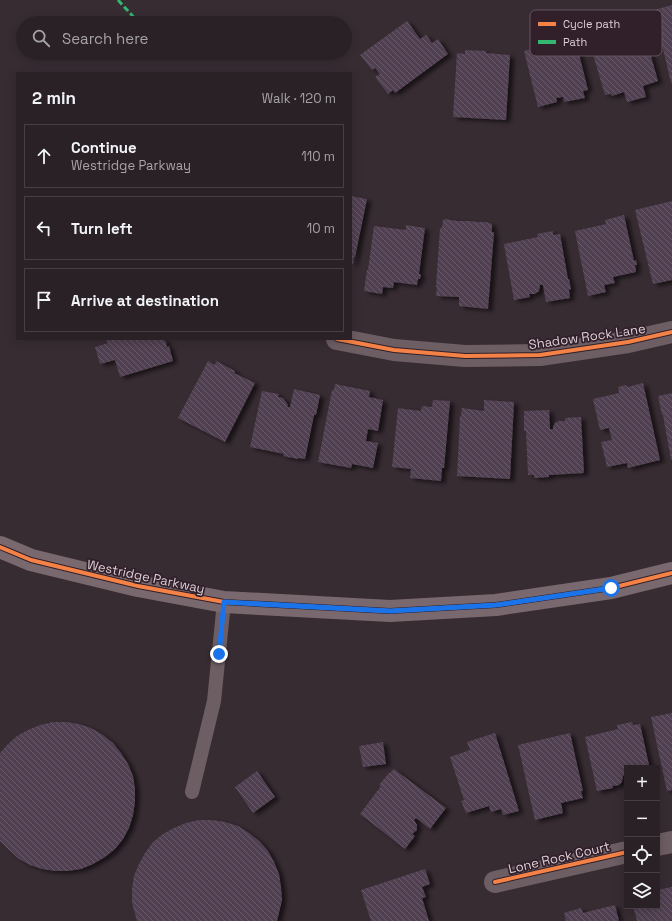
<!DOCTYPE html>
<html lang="en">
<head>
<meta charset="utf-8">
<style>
	:root { --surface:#2a2126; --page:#32292e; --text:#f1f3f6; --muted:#a5a3a7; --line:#463e43 }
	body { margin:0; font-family:"Space Grotesk",sans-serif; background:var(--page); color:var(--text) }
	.controls { position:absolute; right:12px; bottom:12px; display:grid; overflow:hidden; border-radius:0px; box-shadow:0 2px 10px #0003 }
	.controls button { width:36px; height:36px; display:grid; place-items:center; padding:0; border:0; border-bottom:1px solid var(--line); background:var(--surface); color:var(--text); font:20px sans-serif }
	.stop { position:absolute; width:12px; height:12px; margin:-9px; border:3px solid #1a73e8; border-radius:50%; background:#fff }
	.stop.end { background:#1a73e8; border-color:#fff; box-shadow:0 1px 4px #0008 }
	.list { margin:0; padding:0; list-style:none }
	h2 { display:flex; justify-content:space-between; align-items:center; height:52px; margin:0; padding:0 16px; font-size:17px }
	h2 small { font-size:13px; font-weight:400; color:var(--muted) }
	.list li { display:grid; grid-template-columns:26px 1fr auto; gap:12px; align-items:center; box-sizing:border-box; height:64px; margin:0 8px 8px; padding:0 8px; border:1px solid var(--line); border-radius:0px }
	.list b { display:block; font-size:15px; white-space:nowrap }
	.list p { margin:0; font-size:13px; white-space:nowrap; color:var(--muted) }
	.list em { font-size:13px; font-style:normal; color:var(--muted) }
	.icon { flex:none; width:22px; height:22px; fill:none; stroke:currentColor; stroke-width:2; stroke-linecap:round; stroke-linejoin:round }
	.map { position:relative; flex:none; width:672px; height:921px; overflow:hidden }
	.search { position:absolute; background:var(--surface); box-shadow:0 2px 10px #0003; left:16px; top:16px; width:336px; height:44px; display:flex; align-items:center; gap:10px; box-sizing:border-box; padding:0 14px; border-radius:22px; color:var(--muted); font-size:15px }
	.panel { position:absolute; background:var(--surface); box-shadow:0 2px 10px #0003; left:16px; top:72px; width:336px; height:268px; border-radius:0px }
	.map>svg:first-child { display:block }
	.building { fill:url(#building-back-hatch); filter:url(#shadow) }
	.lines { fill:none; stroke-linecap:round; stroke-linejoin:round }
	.lane { stroke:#6d5e63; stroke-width:14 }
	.street { stroke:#6d5e63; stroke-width:22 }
	.secondary { stroke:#79696e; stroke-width:22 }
	.quiet { stroke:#33b770; stroke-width:3; stroke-dasharray:6 3; stroke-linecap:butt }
	.cycleway-casing { stroke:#311f2a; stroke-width:6 }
	.cycleway { stroke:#f48246; stroke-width:4 }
	.route { stroke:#1a73e8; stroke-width:5 }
	.labels { text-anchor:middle; stroke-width:3.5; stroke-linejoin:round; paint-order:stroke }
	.street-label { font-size:13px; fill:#dccfd6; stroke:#311f2a }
	.key { fill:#311f2a; stroke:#64545e; stroke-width:1 }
	.key-label { font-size:11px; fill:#dccfd6 }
</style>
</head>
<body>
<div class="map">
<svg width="672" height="921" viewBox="0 0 672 921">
	<defs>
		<pattern id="building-back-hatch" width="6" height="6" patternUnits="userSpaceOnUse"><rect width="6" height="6" fill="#514051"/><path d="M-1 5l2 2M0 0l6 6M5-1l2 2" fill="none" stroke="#695b69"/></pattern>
		<filter id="shadow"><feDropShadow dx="4.5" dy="2.5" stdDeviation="2" flood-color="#0009"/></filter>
	</defs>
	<rect width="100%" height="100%" fill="#382c33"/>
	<path class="building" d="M672,5v78h-1l-17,-73z
		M407,21l13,18 6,-4 6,8 6,-4 10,15 -53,39 -2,-3 -5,4 -13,-17 5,-3 -5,-6 -3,2 -12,-15z
		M572,26l16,64 -5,1 2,7 -21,4 -1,-5 -7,1 1,4 -19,5 -14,-56 23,-6 -1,-6 11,-2 -2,-7z
		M612,27l5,18 3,-1 -1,-2 5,-7 4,-1 4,1 -2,-4 13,-3 15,53 -15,5 3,11 -19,5 -3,-10 -12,4 -1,-2 -6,1 -18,-61z
		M465,50l21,1v2l24,2 -4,65 -53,-3 4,-64 8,1z
		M351,196l16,3 -12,58h-1l-1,7h-2z
		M672,201v79l-19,4 -18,-74z
		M624,215l10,46 2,-1 1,5h-2l1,7 -23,5 2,6 -11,2 2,7 -18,4 -13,-65 31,-7 -1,-4z
		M445,219l12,2h12l9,1h8l6,2v8h2l-6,77 -29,-3v-9l-23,-1 1,-9h-1l4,-59h2l1,-8z
		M406,225l19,3 -6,46h2l-1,5h-2l-1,6 -23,-3 -1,6 -10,-1 -1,7 -18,-3 3,-21h1l6,-44 32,4z
		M553,231v4l7,-1 8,45h1l2,10 -2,1 1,8 -24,4 -3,-17h-3l-1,6 -4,3h-6l1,3 -16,3 -10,-56 34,-7 -1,-3z
		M106,339h57l3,3 1,4 -1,2 3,-2 4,15 -53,16 -5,-17 -15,4 -5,-17 13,-4z
		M208,361l7,4 1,-4 19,10 -1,2 21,10 -30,59 -47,-24z
		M643,383l17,77 -32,8 -1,-5 -20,4 -6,-25 11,-2 -3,-12 -9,2 -7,-31 26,-6 -1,-6 8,-2 1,2z
		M335,384l35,7 -1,6 14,3 -5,31 -10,-2 -2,12 12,2 -5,25 -21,-4 -1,4 -33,-6 14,-72h2z
		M294,389l26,6 -4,20h-2l-9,44 -6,-1 -1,1 -15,-3 1,-2 -34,-7 12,-56 17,3 -1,3 5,1 5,7 -1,2h3z
		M672,393v67h-1l-8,-45h-1l-4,-19z
		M433,400l17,1 -6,67h-2l-1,13 -31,-3 1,-9 -19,-2 6,-59 23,3 1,-5 10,1z
		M484,400l30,2 -4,77 -53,-3 3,-60h1l1,-8 22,3z
		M549,410l1,19h3v-2l2,-4 4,-2h6v-3l16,-1 3,56 -35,2v2l-15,1v-3h-6l-2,-44h-2v-20z
		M672,713v77l-5,1 -16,-74z
		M53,722h13l13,2 12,4 12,7 10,8 8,10 7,11 5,12 2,13v13l-2,13 -4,13 -6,11 -8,10 -10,8 -12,7 -12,5 -13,2h-13l-13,-2 -12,-4 -11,-6 -10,-9 -9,-9v-88l7,-8 10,-9 11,-6 12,-5z
		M632,722l1,3 7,-1 9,41h1l1,3h-24v12l-2,-5 -2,1 -1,6 -3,3 -5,1 -2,-1 1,3 -16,3 -12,-54 33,-8 -1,-4z
		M495,733l24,78 -16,4 -2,-6 -10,3 -2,-6 -23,7 -5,-12 3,-1 -14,-43 20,-7 -3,-8z
		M570,733l13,58h-2l2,7 -22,5 2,10 -28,7 -17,-75z
		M383,742l3,22 -23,3 -4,-21z
		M394,769l52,39 -16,21 -14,-11 -2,2 3,5v5l-5,4 3,2 -10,13 -45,-35 21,-28 -2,-1 10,-12h1z
		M257,771l18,26 -22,16 -18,-26z
		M199,820h13l13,2 13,4 11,7 10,8 9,10 6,11 5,12 2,13 1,13 -5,21h-140l-5,-18v-14l2,-13 5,-12 6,-11 8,-11 10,-8 11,-6 12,-5z
		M425,869l5,15 -8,3 4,10 -4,1 7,23h-58l-10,-31z
		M672,887v34h-35l-4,-15h24v-16z
		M615,905l4,16h-53l-2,-8 17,-5 2,5z"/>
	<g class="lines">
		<path class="lane" d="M192,792l22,-91 10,-99"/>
		<path class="street" d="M337,339l57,11 71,6 75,-1 88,-13 44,-10
			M657,845l15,-3
			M495,882l132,-30"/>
		<path class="secondary" d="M0,547l31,13 107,26 86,16 166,9 106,-6 115,-17 61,-15"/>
		<path class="quiet" d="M118,0l21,23"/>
		<g class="cycleway-casing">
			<path id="cycleway" d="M337,339l57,11 71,6 75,-1 88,-13 44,-10
				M0,547l31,13 107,26 86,16 166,9 106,-6 115,-17 61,-15
				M495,882l132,-30"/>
		</g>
		<use href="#cycleway" class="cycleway"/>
	</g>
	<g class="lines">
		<path class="route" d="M219,654l5,-52 166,9 106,-6 115,-17"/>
	</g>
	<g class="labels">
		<g class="street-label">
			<text transform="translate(587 336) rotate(-8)" y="5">Shadow Rock Lane</text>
			<text transform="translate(146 576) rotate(12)" y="5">Westridge Parkway</text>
			<text transform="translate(559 857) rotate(-13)" y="5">Lone Rock Court</text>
		</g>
	</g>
	<rect x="530" y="10" width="132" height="46" rx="6" class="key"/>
	<rect x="538" y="22" width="18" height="4" fill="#f48246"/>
	<rect x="538" y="40" width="18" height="4" fill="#33b770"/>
	<g class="key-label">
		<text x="563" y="28">Cycle path</text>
		<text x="563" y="46">Path</text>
	</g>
</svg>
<div class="controls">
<button>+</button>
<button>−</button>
<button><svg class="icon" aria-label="locate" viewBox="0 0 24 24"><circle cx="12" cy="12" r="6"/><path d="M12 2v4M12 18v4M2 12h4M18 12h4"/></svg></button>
<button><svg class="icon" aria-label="layers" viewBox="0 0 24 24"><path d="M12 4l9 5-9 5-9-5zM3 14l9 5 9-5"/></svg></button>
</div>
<div class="stop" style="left:611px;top:588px"></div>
<div class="stop end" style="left:219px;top:654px"></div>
<div class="search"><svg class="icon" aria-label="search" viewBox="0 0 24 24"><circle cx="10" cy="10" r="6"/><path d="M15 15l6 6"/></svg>Search here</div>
<section class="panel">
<h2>2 min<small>Walk · 120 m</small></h2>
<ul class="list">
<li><svg class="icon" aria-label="ahead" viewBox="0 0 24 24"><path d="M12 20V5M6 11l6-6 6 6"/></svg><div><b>Continue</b><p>Westridge Parkway</p></div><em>110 m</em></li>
<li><svg class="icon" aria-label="left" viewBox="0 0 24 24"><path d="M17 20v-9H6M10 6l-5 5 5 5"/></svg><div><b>Turn left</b></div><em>10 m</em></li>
<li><svg class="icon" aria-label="arrive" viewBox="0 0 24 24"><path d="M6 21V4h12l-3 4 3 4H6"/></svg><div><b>Arrive at destination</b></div></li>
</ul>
</section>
</div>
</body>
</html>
